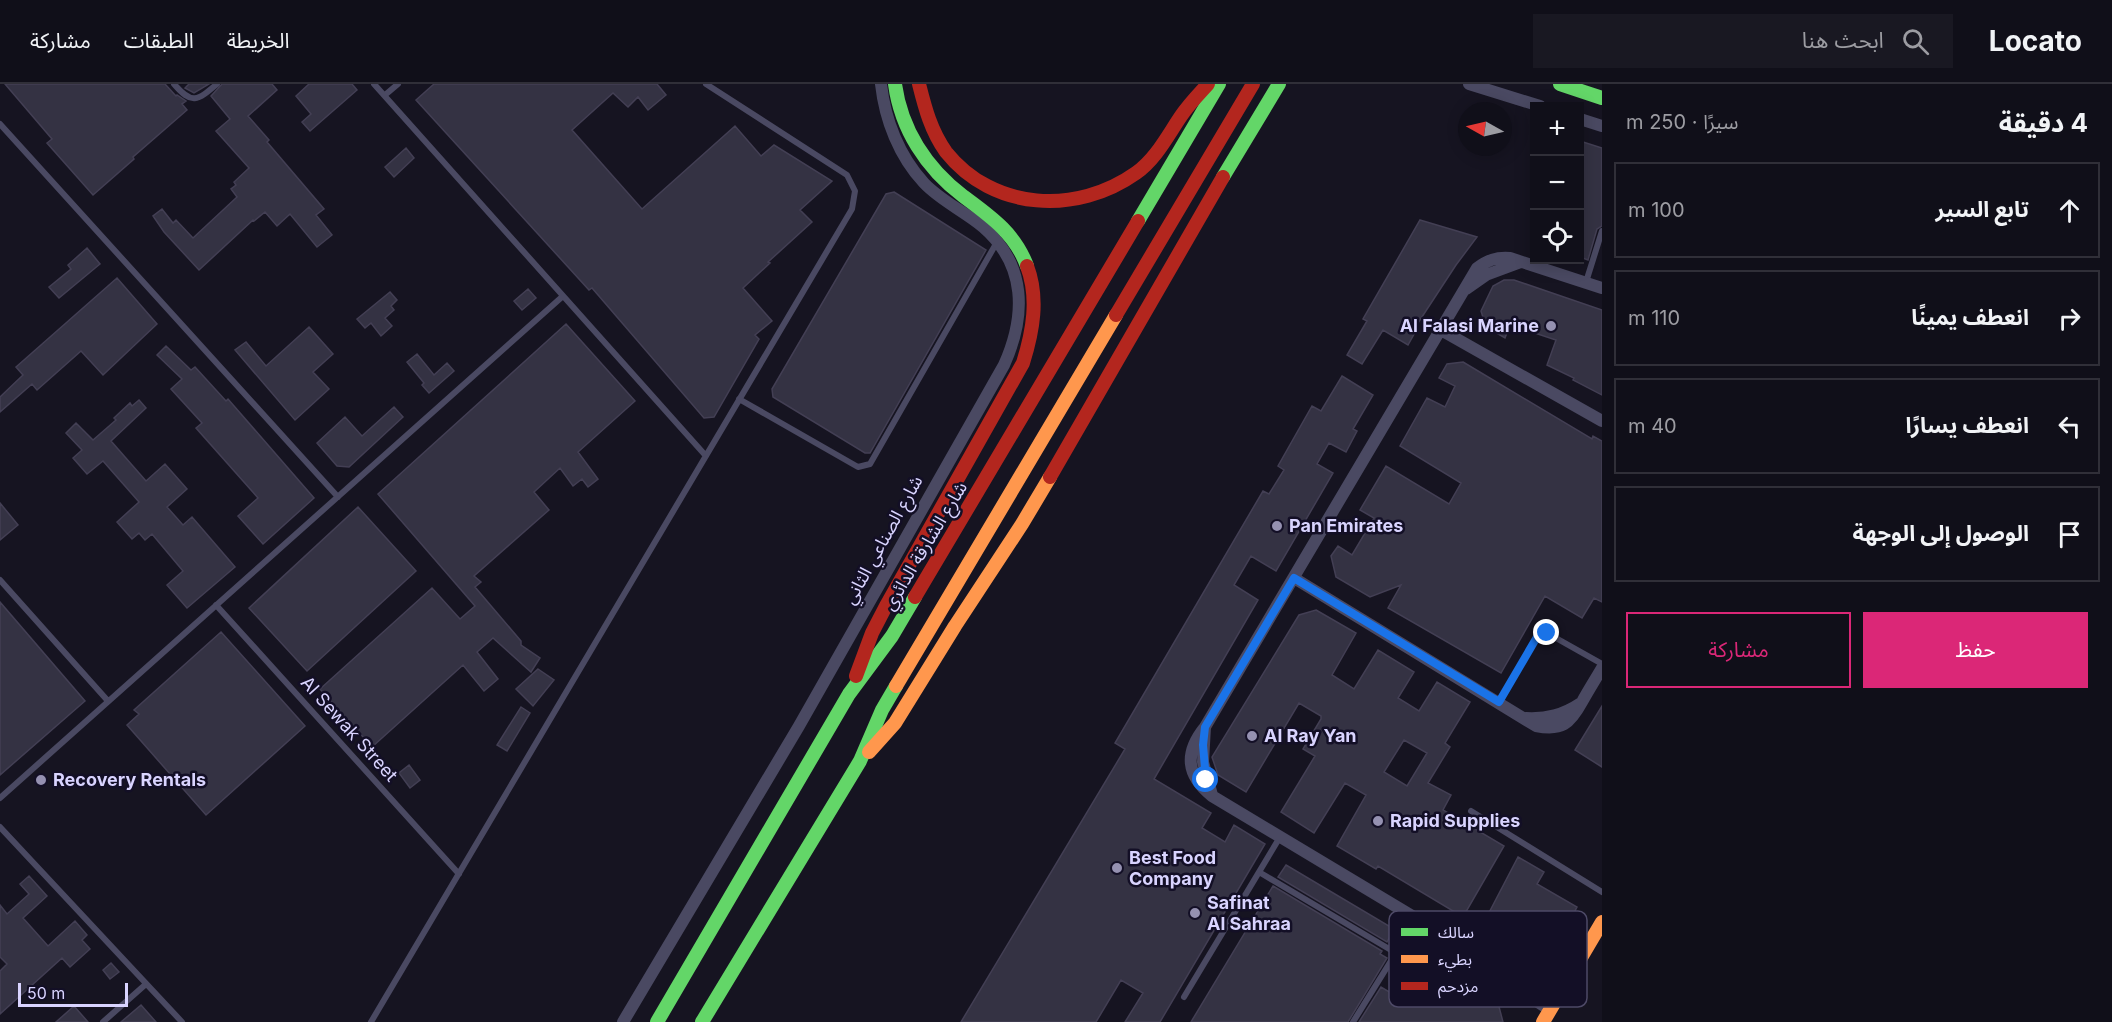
<!DOCTYPE html>
<html lang="ar">
<head>
<meta charset="utf-8">
<style>
	:root { --surface:#100f19; --page:#191822; --text:#f1f3f6; --muted:#9c9ca2; --line:#302f38; --accent:#db2777 }
	body { margin:0; font-family:Inter,"Noto Sans Arabic",sans-serif; background:var(--page); color:var(--text); direction:rtl }
	.controls { position:absolute; right:18px; top:18px; display:grid; overflow:hidden; border-radius:0px; box-shadow:0 3px 15px #0003 }
	.controls button { width:54px; height:54px; display:grid; place-items:center; padding:0; border:0; border-bottom:2px solid var(--line); background:var(--surface); color:var(--text); font:30px sans-serif }
	.compass { position:absolute; left:1458px; top:18px; width:54px; height:54px; border-radius:50%; background:var(--surface); box-shadow:0 3px 15px #0003; rotate:278deg }
	.scale { position:absolute; left:18px; bottom:15px; width:110px; box-sizing:border-box; padding-left:6px; border:3px solid #d9d4ff; border-top:0; font-size:16px; line-height:21px; white-space:nowrap; color:#d9d4ff; -webkit-text-stroke:4px #130f26; paint-order:stroke }
	.stop { position:absolute; width:18px; height:18px; margin:-14px; border:4px solid #1a73e8; border-radius:50%; background:#fff }
	.stop.end { background:#1a73e8; border-color:#fff; box-shadow:0 2px 6px #0008 }
	.list { margin:0; padding:0; list-style:none }
	h2 { display:flex; justify-content:space-between; align-items:center; height:78px; margin:0; padding:0 24px; font-size:26px }
	h2 small { font-size:20px; font-weight:400; color:var(--muted) }
	.list li { display:grid; grid-template-columns:39px 1fr auto; gap:18px; align-items:center; box-sizing:border-box; height:96px; margin:0 12px 12px; padding:0 12px; border:2px solid var(--line); border-radius:0px }
	.list b { display:block; font-size:22px; white-space:nowrap }
	.list em { font-size:20px; font-style:normal; color:var(--muted) }
	.actions { display:flex; gap:12px; padding:18px 24px }
	.actions a { flex:1; padding:14px 0; border:2px solid var(--accent); border-radius:0px; text-align:center; font-size:21px; color:var(--accent) }
	.actions .main { background:var(--accent); color:#fff }
	.icon { flex:none; width:33px; height:33px; fill:none; stroke:currentColor; stroke-width:2; stroke-linecap:round; stroke-linejoin:round }
	.map { position:relative; flex:none; width:1602px; height:938px; overflow:hidden; direction:ltr }
	header { display:flex; align-items:center; gap:36px; box-sizing:border-box; height:84px; padding:0 30px; background:var(--surface); border-bottom:2px solid var(--line) }
	header strong { font-size:28px }
	nav { display:flex; gap:33px; margin-inline-start:auto; font-size:21px }
	.search { width:420px; height:54px; background:var(--page); display:flex; align-items:center; gap:15px; box-sizing:border-box; padding:0 21px; border-radius:0px; color:var(--muted); font-size:22px }
	main { display:flex }
	aside { flex:1; background:var(--surface) }
	.map>svg:first-child { display:block }
	.building { fill:#343243; stroke:#433f54; stroke-width:1.5; fill-rule:evenodd }
	.lines { fill:none; stroke-linecap:round; stroke-linejoin:round }
	.lane { stroke:#4a4962; stroke-width:6 }
	.street { stroke:#4a4962; stroke-width:12 }
	.fast { stroke:#63d668; stroke-width:14 }
	.slow { stroke:#ff974d; stroke-width:14 }
	.jam { stroke:#b3261e; stroke-width:14 }
	.route { stroke:#1a73e8; stroke-width:8 }
	.poi-dot { fill:#9591b1; stroke:#130f26; stroke-width:2 }
	.labels { text-anchor:middle; stroke-width:5; stroke-linejoin:round; paint-order:stroke }
	.poi-label { font-size:18px; font-weight:bold; fill:#d9d4ff; stroke:#130f26; text-anchor:start }
	.street-label { font-size:18px; fill:#d9d4ff; stroke:#130f26 }
	.key { fill:#130f26; stroke:#4e4a67; stroke-width:1.5 }
	.key-label { font-size:16px; fill:#d9d4ff }
</style>
</head>
<body>
<header>
<strong>Locato</strong>
<div class="search"><svg class="icon" aria-label="search" viewBox="0 0 24 24"><circle cx="10" cy="10" r="6"/><path d="M15 15l6 6"/></svg>ابحث هنا</div>
<nav><a>الخريطة</a><a>الطبقات</a><a>مشاركة</a></nav>
</header>
<main>
<aside>
<h2>4 دقيقة<small>سيرًا · 250 m</small></h2>
<ul class="list">
<li><svg class="icon" aria-label="ahead" viewBox="0 0 24 24"><path d="M12 20V5M6 11l6-6 6 6"/></svg><div><b>تابع السير</b></div><em>100 m</em></li>
<li><svg class="icon" aria-label="right" viewBox="0 0 24 24"><path d="M7 20v-9h11M14 6l5 5-5 5"/></svg><div><b>انعطف يمينًا</b></div><em>110 m</em></li>
<li><svg class="icon" aria-label="left" viewBox="0 0 24 24"><path d="M17 20v-9H6M10 6l-5 5 5 5"/></svg><div><b>انعطف يسارًا</b></div><em>40 m</em></li>
<li><svg class="icon" aria-label="arrive" viewBox="0 0 24 24"><path d="M6 21V4h12l-3 4 3 4H6"/></svg><div><b>الوصول إلى الوجهة</b></div></li>
</ul>
<div class="actions"><a class="main">حفظ</a><a>مشاركة</a></div>
</aside>
<div class="map">
<svg width="1602" height="938" viewBox="0 0 1602 938">
	<rect width="100%" height="100%" fill="#161421"/>
	<path class="building" d="M5,0h160l11,12 1,-1 9,6 -4,3 5,6 -54,47 1,2 -41,36 -46,-52 5,-4z
		M189,0h20l-15,9 -9,-5z
		M222,0h50l5,6 -29,26 21,24 -2,2 57,67 -8,6 16,20 -15,12 -27,-33 -13,12 -12,-14 -11,9 -1,-1 -54,50 -35,-38 -11,-16 9,-7 11,14 3,-3 17,18 44,-41 -6,-8 5,-4 -2,-3 15,-14 -33,-37 14,-12 -19,-23z
		M309,0h43l5,6 -47,41 -8,-9 9,-8 -15,-18z
		M434,0h223l9,11 -18,15 -10,-13 -10,10 -15,-14 -41,37 70,79 93,-83 26,30 13,-11 58,36 -32,29 12,12 -44,40 2,1 -27,25 29,33 -17,14 4,4 -45,78 -10,1 -112,-130 -3,2 -173,-190z
		M1580,57l22,7v78l-5,3 -9,31 -8,-3z
		M406,64l8,10 -20,19 -9,-10z
		M894,108l92,58 -116,203h-5l-92,-56 -1,-8 114,-195z
		M1420,136l57,17 -21,28 -40,61 2,1 -10,18 -25,-15 -21,34 -15,-9 20,-34 -4,-2z
		M87,164l13,16 -41,34 -10,-11 22,-18 -3,-4z
		M117,194l40,46 -54,51 -22,-24 -44,39 -5,-6 -32,28v-15l23,-22 -7,-8z
		M1504,196h10l88,30v85l-29,-15 1,-2 -27,-13 9,-25 -46,-15 -5,13 -19,-11 -5,-16 12,-25z
		M528,205l8,9 -14,12 -8,-9z
		M390,208l7,8 -6,6 3,4 -9,8 7,8 -11,10 -10,-13 -6,5 -8,-9z
		M566,240l69,77 -57,51 20,27 -10,8 -6,-8 -9,7 -13,-18 -26,24 15,18 -75,66 7,6 -6,5 46,54v4l19,13 -9,14 -38,-34 -16,14 21,27 -14,12 -21,-26 -91,82 -52,-58 112,-101 28,31 15,-13 -97,-112z
		M309,243l24,27 -20,18 16,17 -34,31 -60,-70 11,-8 20,24z
		M166,262l25,24 4,-3 31,34 2,-2 86,99 -51,46 -25,-28 20,-18 -62,-70 6,-5 -31,-34 11,-10 -25,-24z
		M417,270l17,21 13,-12 7,8 -25,22 -7,-8 2,-2 -17,-21z
		M1463,278l129,77 1,-3 9,5v161l-8,-4 -12,20 -37,-22 -44,77 -113,-65 13,-23 -31,12 -34,-20 -5,-21 7,-10 14,9 22,-37 -14,-8 26,-44 63,38 12,-21 -61,-37 27,-48 18,9 10,-21 -16,-8 8,-14z
		M1342,292l31,19 -20,34 4,2 -11,21 -17,-9 -12,21 16,9 -57,98 -25,-15 -17,29 24,15 -104,179 57,34 -9,15 23,14 9,-17 31,19 -105,178h-35l18,-29 -22,-13 -25,42h-135l164,-273 -10,-6 148,-252 6,3 15,-24 -6,-4 34,-60 9,5z
		M139,316l7,8 -35,33 35,40 19,-17 22,25 -20,18 16,18 9,-8 43,50 -48,41 -20,-23 16,-14 -31,-37 -7,6 -6,-7 -7,6 -15,-17 22,-20 -36,-41 -16,13 -14,-16 9,-8 -16,-17 10,-10 17,17 23,-20 -2,-2 16,-15 2,3z
		M394,323l9,10 -54,50 -12,-1 -20,-23 28,-26 17,19z
		M0,419l18,22 -18,15z
		M358,423l58,64 -109,100 -58,-63z
		M0,518l85,99 -85,74z
		M1316,526l40,23 -24,42 22,14 24,-39 36,22 -16,26 21,13 18,-29 33,20 -25,41 5,4 -22,36 23,12 -8,15 61,36 -41,71 -85,-51 -2,3 -39,-23 29,-51 -21,-12 -31,50 -33,-21 34,-56 -12,-7 18,-30v-3l-22,-13 -53,89 -28,-17 -6,-18 87,-142zM1404,656l23,13 -20,33 -23,-14z
		M221,548l84,94 -99,89 -79,-90 12,-11 -5,-4z
		M538,585l16,11 -21,26 -17,-17z
		M1602,622v61l-27,-17z
		M521,623l9,6 -23,38 -10,-6z
		M409,681l11,15 -10,8 -11,-15z
		M1518,773l26,15 -7,12 40,23 -17,32 -46,11 -34,-20z
		M1286,781l108,64 -7,13 -109,-65z
		M29,792l18,20 -24,22 25,28 27,-25 12,14 -5,5 8,9 -20,18 -8,-9 -62,56v-43l7,-7 -7,-7v-52l7,9 22,-20 -9,-10z
		M1273,802l109,65 -2,3 7,4 -39,64h-157z
		M1419,856l42,24 -11,20 32,19 5,-8 8,5 3,3 5,19h-144l22,-35 15,9 21,-37 -7,-4z
		M111,879l8,9 -9,7 -7,-9z
		M141,921l15,17h-35z
		M74,922l14,16h-32z"/>
	<g class="lines">
		<path class="lane" d="M174,0c18,21 23,17 43,0
			M374,0l332,372
			M385,11l13,-11
			M0,40l338,373
			M1586,198l16,-51
			M739,315l119,68 12,-3 127,-222
			M0,496l108,121
			M216,521l243,269
			M1499,619l38,-66 5,-3 5,-1 55,31
			M0,714l563,-502
			M1471,727l131,81
			M0,743l182,195
			M1259,788l137,81
			M1184,913l96,-160
			M103,938l43,-38
			M371,938l481,-813 3,-18 -8,-16 -141,-91
			M1353,938l64,-103"/>
		<path class="street" d="M1469,0l71,22
			M1580,35l22,7
			M1466,205l20,-14 35,-13
			M1441,246l161,91
			M1294,494l242,148c26,5 34,-2 46,-24 6,-11 13,-22 20,-34
			M1526,634c21,1 37,-3 55,-15
			M1205,643l-2,35 9,33
			M1497,886l17,6 44,21
			M1550,926l-41,-27 -16,-14 -76,-50 -205,-123c-26,-21 -28,-43 -7,-69l272,-459c11,-8 19,-11 33,-10l92,30
			M623,938l176,-296 205,-361c22,-49 23,-100 -21,-138 -19,-16 -42,-26 -59,-44 -25,-27 -39,-63 -43,-99"/>
		<path class="fast" d="M895,0c6,45 31,84 68,112 27,20 52,37 64,70
			M1560,0l42,14
			M1223,93l56,-93
			M1138,137l81,-137
			M657,938l192,-328 43,-58 23,-39
			M702,938l158,-261 22,-51 14,-24"/>
		<path class="slow" d="M896,602l220,-371
			M869,668l26,-29 60,-97 67,-102 28,-47
			M1543,938l59,-100"/>
		<path class="jam" d="M919,0c6,24 12,47 27,68 47,59 131,63 190,21 20,-14 32,-38 45,-57 8,-12 18,-22 27,-32
			M1116,231l137,-231
			M1050,393l173,-300
			M915,513l223,-376
			M856,592l16,-43 14,-27 137,-243c10,-32 16,-65 4,-97"/>
	</g>
	<g class="lines">
		<path class="route" d="M1206,696l-3,-35 2,-18 89,-149 205,124 38,-65 5,-3 5,-1"/>
	</g>
	<g class="poi-dot">
		<circle cx="1551" cy="242" r="6"/>
		<circle cx="1277" cy="442" r="6"/>
		<circle cx="1252" cy="652" r="6"/>
		<circle cx="41" cy="696" r="6"/>
		<circle cx="1378" cy="737" r="6"/>
		<circle cx="1117" cy="784" r="6"/>
		<circle cx="1195" cy="829" r="6"/>
	</g>
	<g class="labels">
		<g class="poi-label">
			<text x="1539" y="248" text-anchor="end">Al Falasi Marine</text>
			<text x="1289" y="448">Pan Emirates</text>
			<text x="1264" y="658">Al Ray Yan</text>
			<text x="53" y="702">Recovery Rentals</text>
			<text x="1390" y="743">Rapid Supplies</text>
			<text x="1129" y="780">Best Food<tspan x="1129" dy="21">Company</tspan></text>
			<text x="1207" y="825">Safinat<tspan x="1207" dy="21">Al Sahraa</tspan></text>
		</g>
		<g class="street-label">
			<text transform="translate(883 456) rotate(-61)" y="6">شارع الصناعي الثاني</text>
			<text transform="translate(925 462) rotate(-59)" y="6">شارع الشارقة الدائري</text>
			<text transform="translate(349 645) rotate(48)" y="6">Al Sewak Street</text>
		</g>
	</g>
	<rect x="1389" y="827" width="198" height="96" rx="9" class="key"/>
	<rect x="1401" y="844" width="27" height="8" fill="#63d668"/>
	<rect x="1401" y="871" width="27" height="8" fill="#ff974d"/>
	<rect x="1401" y="898" width="27" height="8" fill="#b3261e"/>
	<g class="key-label">
		<text x="1438" y="854">سالك</text>
		<text x="1438" y="881">بطيء</text>
		<text x="1438" y="908">مزدحم</text>
	</g>
</svg>
<div class="controls">
<button>+</button>
<button>−</button>
<button><svg class="icon" aria-label="locate" viewBox="0 0 24 24"><circle cx="12" cy="12" r="6"/><path d="M12 2v4M12 18v4M2 12h4M18 12h4"/></svg></button>
</div>
<svg class="compass" viewBox="-18 -18 36 36"><path d="M0-13l5 13h-10z" fill="#e53935"/><path d="M0 13l5-13h-10z" fill="#9c9ca2"/></svg>
<div class="scale">50 m</div>
<div class="stop" style="left:1206px;top:696px"></div>
<div class="stop end" style="left:1547px;top:549px"></div>
</div>
</main>
</body>
</html>
